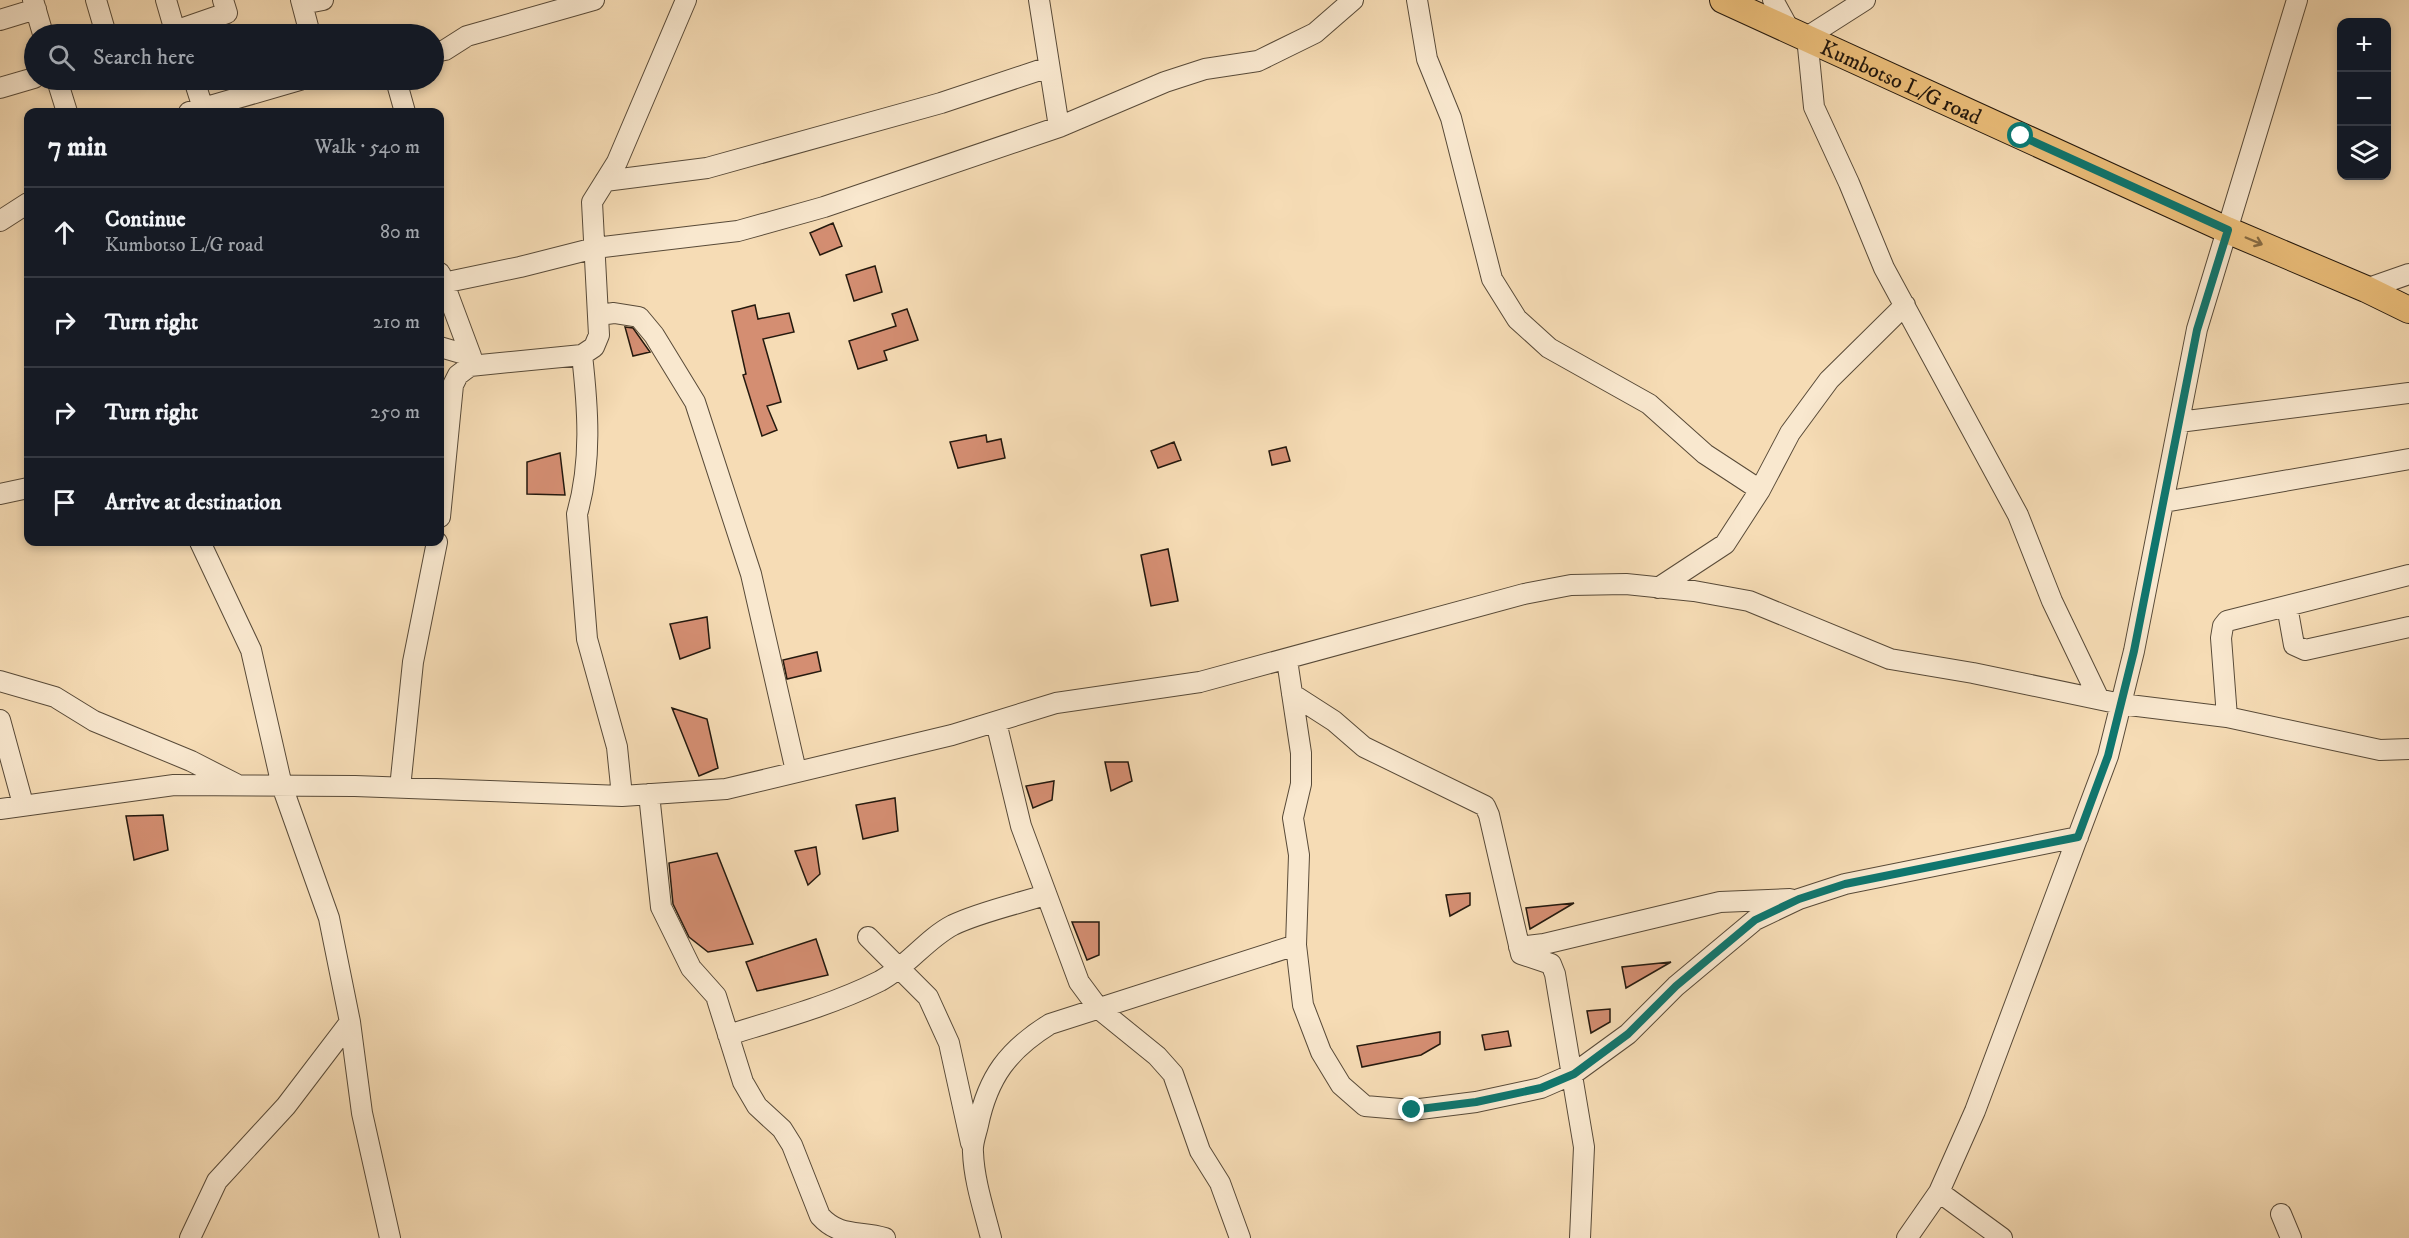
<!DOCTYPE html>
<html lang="en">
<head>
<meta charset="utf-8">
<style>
	:root { --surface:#171b24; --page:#20242c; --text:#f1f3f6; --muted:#9ea1a6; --line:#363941 }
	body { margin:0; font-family:"IM FELL DW Pica",serif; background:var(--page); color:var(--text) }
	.controls { position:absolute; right:18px; top:18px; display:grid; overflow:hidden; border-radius:12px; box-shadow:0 3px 9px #0003 }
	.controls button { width:54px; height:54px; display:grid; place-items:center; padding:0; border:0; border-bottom:2px solid var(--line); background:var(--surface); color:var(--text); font:30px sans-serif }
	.stop { position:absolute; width:18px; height:18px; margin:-14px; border:4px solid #0f766e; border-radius:50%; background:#fff }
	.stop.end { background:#0f766e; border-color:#fff; box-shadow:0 2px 6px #0008 }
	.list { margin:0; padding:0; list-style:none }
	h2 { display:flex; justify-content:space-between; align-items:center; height:78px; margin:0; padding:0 24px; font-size:26px }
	h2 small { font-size:20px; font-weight:400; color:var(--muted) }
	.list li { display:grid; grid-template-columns:39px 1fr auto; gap:18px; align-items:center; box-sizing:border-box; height:90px; padding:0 24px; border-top:2px solid var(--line) }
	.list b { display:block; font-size:22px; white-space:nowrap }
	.list p { margin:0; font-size:20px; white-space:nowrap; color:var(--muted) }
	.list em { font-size:20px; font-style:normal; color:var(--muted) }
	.icon { flex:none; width:33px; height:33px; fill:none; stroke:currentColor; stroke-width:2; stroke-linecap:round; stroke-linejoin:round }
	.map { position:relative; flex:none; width:2409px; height:1238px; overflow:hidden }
	.search { position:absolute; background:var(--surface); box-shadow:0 3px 9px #0003; left:24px; top:24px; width:420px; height:66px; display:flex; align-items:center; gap:15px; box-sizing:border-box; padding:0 21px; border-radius:33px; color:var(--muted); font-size:22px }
	.panel { position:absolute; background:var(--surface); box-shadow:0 3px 9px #0003; left:24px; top:108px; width:420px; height:438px; border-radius:12px }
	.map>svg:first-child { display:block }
	.building { fill:#d48e72; stroke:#24190e; stroke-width:1.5 }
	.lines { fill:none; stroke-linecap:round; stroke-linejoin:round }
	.minor-casing { stroke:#584a38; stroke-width:22 }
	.major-casing { stroke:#24190e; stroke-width:28 }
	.minor { stroke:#f9e8cf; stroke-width:20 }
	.major { stroke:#ebbe7a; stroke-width:26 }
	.oneway { stroke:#886c44 }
	.route { stroke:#0f766e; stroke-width:8 }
	.labels { text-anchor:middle; stroke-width:4.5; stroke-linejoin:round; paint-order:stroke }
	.street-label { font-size:22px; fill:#24190e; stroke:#f9e8cf }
</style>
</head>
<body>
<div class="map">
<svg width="2409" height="1238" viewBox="0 0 2409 1238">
	<rect width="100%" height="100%" fill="#f6dcb5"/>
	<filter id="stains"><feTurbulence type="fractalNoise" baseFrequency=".00333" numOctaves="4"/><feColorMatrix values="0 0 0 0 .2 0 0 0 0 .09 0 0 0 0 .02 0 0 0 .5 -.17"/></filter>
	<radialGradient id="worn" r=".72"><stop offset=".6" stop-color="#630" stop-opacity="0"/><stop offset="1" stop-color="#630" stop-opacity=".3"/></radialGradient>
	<path class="building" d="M833,223l9,23 -22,9 -10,-22z
		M875,266l7,26 -28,9 -8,-26z
		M755,305l3,14 31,-6 5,19 -31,7 18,63 -14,4 10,24 -15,6 -19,-61 3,-1 -14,-63z
		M907,309l11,31 -34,11 3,9 -29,9 -9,-28 47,-15 -4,-12z
		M625,327l8,1 17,24 -17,4z
		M986,435l1,7 14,-3 4,19 -47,10 -8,-26z
		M1174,442l7,18 -23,8 -7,-17z
		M1286,447l4,14 -18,4 -3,-14z
		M560,453l5,42 -38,-1v-32z
		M1168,549l10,52 -27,5 -10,-51z
		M707,617l3,31 -30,11 -10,-35z
		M817,652l4,19 -34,8 -4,-19z
		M672,708l35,11 11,49 -19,8z
		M1105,762h23l4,19 -21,10z
		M1054,781l-2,19 -19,8 -7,-22z
		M895,798l3,33 -35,8 -7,-34z
		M163,815l5,35 -34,10 -8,-44z
		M816,847l4,27 -12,11 -13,-34z
		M717,853l36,91 -45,8 -19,-15 -16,-33 -4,-41z
		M1470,893v12l-20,11 -4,-21z
		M1574,903l-44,26 -4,-21z
		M1072,922h27v33l-12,5z
		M816,939l12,36 -71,16 -11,-29z
		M1671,962l-45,26 -4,-21z
		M1610,1009v13l-19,11 -4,-22z
		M1508,1031l3,15 -26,4 -3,-15z
		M1440,1032v12l-19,11 -59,12 -5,-21z"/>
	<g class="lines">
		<g class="minor-casing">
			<path id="minor" d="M33,0l10,34
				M96,0l10,34
				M166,0l9,31
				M301,0l9,34
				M1039,0l20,127
				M1417,0l10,59 24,59 41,161 25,40 32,29 100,56 56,50 55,36
				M1773,0l16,29
				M1865,0l-58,37 7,70 35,76 35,85 134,247 34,86 47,98
				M302,4l21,-4
				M0,20l36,-11
				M176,34l-1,-3 52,-18 -4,-13
				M434,52l11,-2 22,-14 127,-36
				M57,80l10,32
				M194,80l9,28
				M396,80l9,32
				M0,88l34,-10
				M189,112l111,-32
				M605,181l102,-13 234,-65 108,-36
				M0,221l28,-18
				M440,273l31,83 -1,10
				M443,283l77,-16 75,-19 143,-17 86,-24 235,-80 106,-45 40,-13 53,-8 57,-28 38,-33
				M2366,289l43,-15
				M599,315l15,-2 25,4 15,18 41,67 56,172 45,197
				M440,347l31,9
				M582,355c6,53 10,107 -5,159l10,125 30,108 5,49
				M2179,422l230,-29
				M0,494l28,-6
				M2164,502l245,-43
				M440,517l13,-132 5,-10 12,-9 112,-11 12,-8 5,-12 -7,-133 25,-40 69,-162
				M200,542l51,108 31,136 47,132 21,104 12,91 28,125
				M1658,588l67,-44 35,-54 30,-57 39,-53 76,-75
				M2287,606l7,39 11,5 104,-23
				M1287,660l14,93v31l-8,34 6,37 -3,90 7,60 18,47 20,33 24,21 47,4 64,-8 65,-14 32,-14 55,-40 48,-48 79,-66 44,-21 46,-15 233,-47
				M0,681l55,16 39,24 97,40 45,23
				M1292,694l42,27 30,26 121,59 4,9 32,139 30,10 4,10 29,173 -4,91
				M2227,717l-6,-79 2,-12 4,-5 182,-46
				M0,720l23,84
				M996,722l25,104 58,156 20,27 58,47 16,18 27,77 20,32 20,55
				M400,788l13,-126 24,-120
				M649,794l12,113 30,61 25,28 27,86 14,24 25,23 10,16 28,71c20,22 39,14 65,22
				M0,809l174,-24 181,1 267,10 104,-7 226,-54 104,-32 144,-21 324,-88 47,-9 55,-1 68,7 55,10 141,58 83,14 148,31 106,13 153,33 29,-1
				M868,937l60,60 21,46 22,100
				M1519,947l25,-3 176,-42 70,-3
				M728,1035c52,-16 104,-30 152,-54 28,-15 46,-42 73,-56 27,-13 64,-21 92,-30
				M1939,1192l63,46
				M2281,1214l10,24
				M190,1238l27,-57 69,-75 64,-84
				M991,1238c-7,-28 -17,-57 -18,-86 -1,-8 3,-18 5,-27 10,-48 30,-75 72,-101l246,-79
				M1907,1238l32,-46 36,-81 133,-355 26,-105 63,-322 100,-329"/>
		</g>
		<g class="major-casing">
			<g id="major">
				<path id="s1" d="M1723,0l504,230 139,59 43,21"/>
			</g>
		</g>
		<use href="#minor" class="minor"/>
		<use href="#major" class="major"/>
	</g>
	<defs><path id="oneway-shaft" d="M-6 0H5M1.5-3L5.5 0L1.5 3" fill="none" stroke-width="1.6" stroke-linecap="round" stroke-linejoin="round" transform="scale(1.5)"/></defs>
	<use class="oneway" href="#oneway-shaft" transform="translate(2254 241) rotate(23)"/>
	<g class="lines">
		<path class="route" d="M1412,1110l64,-8 65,-14 33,-14 54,-40 48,-48 79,-66 44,-21 46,-15 233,-47 30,-81 26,-105 63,-321 31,-100 -207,-94"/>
	</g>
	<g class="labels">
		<g class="street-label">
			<text dy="8" stroke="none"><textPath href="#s1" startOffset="196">Kumbotso L/G road</textPath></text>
		</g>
	</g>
	<rect width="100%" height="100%" filter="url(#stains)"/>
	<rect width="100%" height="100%" fill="url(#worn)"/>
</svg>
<div class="controls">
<button>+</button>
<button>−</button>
<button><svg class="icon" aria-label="layers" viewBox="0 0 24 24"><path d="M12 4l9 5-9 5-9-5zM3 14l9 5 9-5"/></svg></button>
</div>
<div class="stop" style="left:2021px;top:136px"></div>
<div class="stop end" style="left:1412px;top:1110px"></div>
<div class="search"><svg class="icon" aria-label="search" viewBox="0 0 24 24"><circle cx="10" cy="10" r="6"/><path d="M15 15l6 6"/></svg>Search here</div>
<section class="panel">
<h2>7 min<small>Walk · 540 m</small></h2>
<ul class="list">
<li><svg class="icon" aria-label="ahead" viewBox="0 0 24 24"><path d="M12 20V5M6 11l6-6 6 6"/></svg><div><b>Continue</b><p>Kumbotso L/G road</p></div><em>80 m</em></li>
<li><svg class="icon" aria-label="right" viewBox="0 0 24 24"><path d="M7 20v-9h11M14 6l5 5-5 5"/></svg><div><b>Turn right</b></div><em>210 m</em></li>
<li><svg class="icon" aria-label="right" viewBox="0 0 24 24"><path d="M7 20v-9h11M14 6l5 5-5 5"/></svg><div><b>Turn right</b></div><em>250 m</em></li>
<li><svg class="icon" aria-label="arrive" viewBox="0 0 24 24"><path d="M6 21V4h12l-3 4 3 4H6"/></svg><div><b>Arrive at destination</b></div></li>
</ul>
</section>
</div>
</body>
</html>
